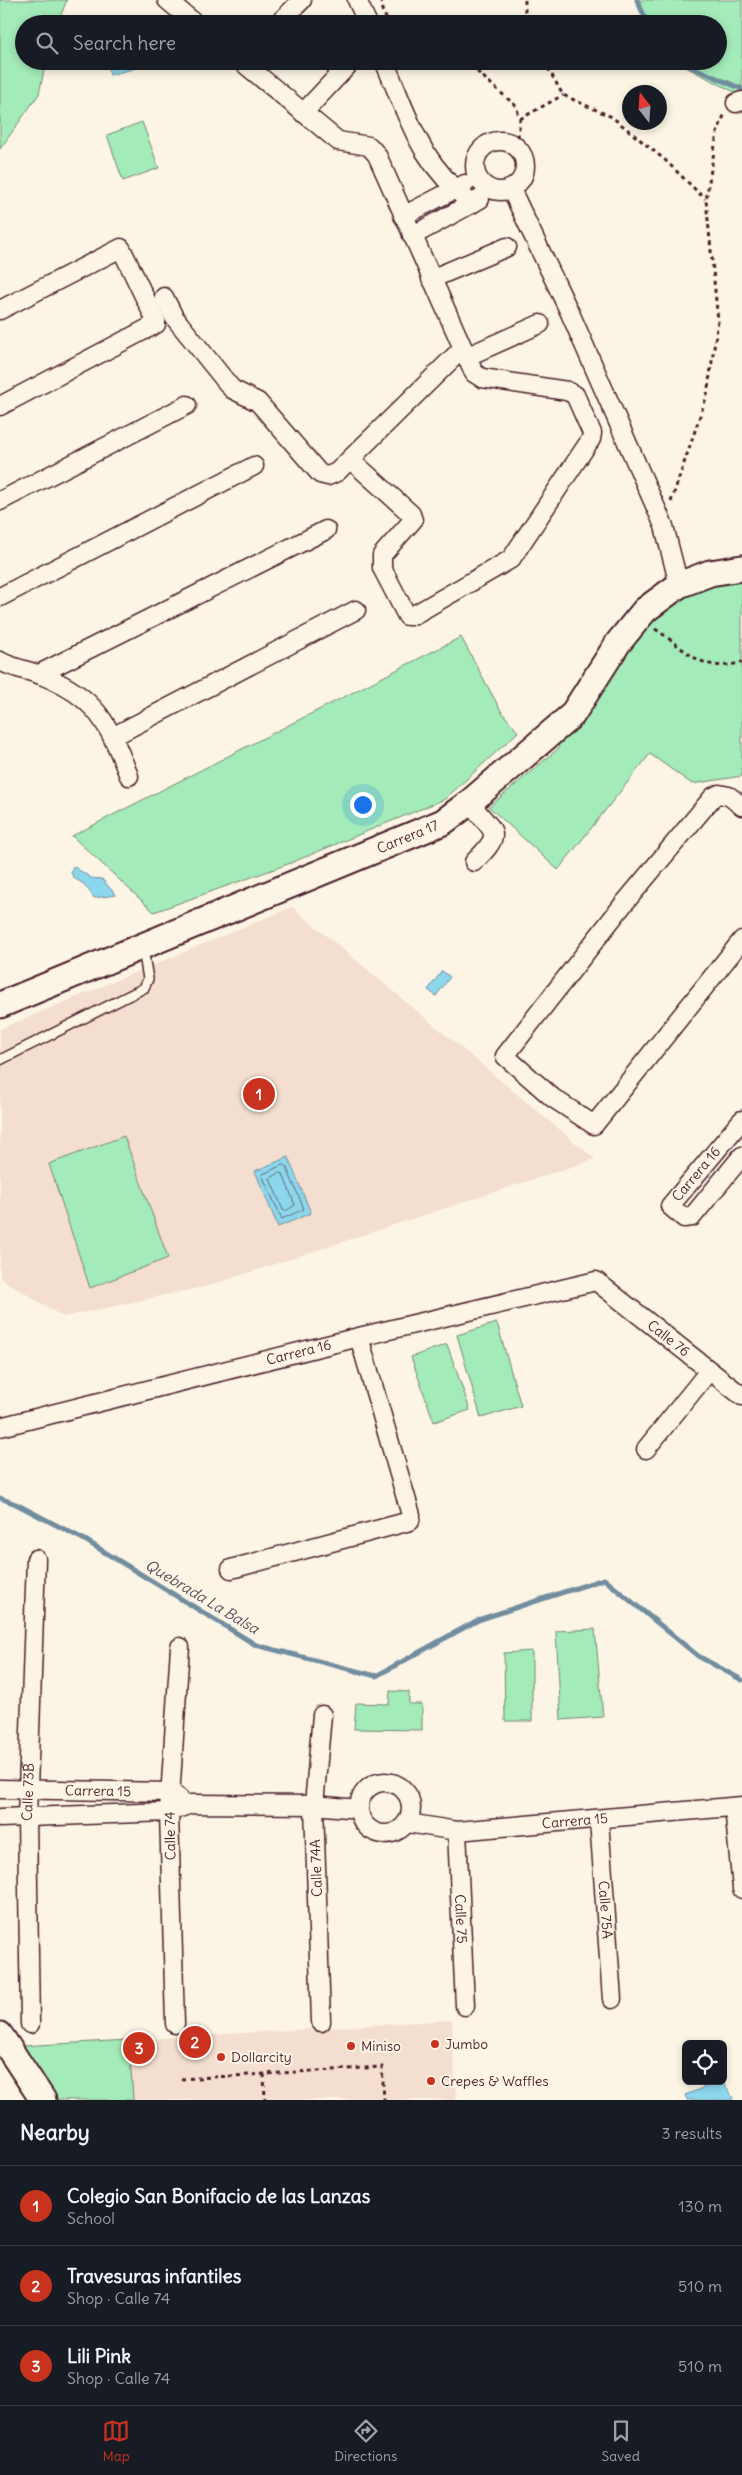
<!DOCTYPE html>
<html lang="en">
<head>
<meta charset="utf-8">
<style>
	:root { --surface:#171b24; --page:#242831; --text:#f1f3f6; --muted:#9ea1a6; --line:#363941; --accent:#c8321e }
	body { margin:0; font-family:Delius,sans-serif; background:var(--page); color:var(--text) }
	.controls { position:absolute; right:15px; bottom:15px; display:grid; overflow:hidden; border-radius:8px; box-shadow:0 2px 8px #0003 }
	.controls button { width:45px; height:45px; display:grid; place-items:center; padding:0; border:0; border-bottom:1px solid var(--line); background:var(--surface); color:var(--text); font:25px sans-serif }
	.compass { position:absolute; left:622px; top:85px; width:45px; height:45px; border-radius:50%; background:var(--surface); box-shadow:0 2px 8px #0003; rotate:343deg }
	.you { position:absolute; left:362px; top:804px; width:18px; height:18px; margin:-12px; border:4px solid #fff; border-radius:50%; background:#1a73e8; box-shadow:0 0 0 8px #1a73e833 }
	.badge { display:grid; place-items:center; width:32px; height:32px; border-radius:50%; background:var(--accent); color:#fff; font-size:16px; font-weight:700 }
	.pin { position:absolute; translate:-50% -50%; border:2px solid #fff; box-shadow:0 1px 5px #0006 }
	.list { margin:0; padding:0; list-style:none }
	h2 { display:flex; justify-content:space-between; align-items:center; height:65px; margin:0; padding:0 20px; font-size:21px }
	h2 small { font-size:16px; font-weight:400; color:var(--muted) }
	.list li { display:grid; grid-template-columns:32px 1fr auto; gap:15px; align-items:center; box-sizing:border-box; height:80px; padding:0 20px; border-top:1px solid var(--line) }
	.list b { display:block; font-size:19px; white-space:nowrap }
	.list p { margin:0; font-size:16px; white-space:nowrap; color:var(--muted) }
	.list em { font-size:16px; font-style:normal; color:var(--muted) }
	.icon { flex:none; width:28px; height:28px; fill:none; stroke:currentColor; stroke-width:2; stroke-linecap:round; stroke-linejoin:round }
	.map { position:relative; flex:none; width:742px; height:2100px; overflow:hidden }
	.search { position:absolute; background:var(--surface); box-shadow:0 2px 8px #0003; left:15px; right:15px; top:15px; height:55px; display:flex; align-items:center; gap:12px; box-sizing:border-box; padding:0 18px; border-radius:28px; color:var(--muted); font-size:19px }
	.sheet { height:305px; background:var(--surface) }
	nav { display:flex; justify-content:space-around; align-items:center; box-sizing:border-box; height:70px; border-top:1px solid var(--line); background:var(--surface); font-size:14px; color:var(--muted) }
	nav a { display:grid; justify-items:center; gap:2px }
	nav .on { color:var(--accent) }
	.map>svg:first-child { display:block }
	.built { fill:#f4decf }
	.green { fill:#a3ebb8; stroke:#768572 }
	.water { fill:#8cd7ec; stroke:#728d9f }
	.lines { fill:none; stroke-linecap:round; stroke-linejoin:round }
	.shore { stroke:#646978; stroke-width:1 }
	.stream { stroke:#728d9f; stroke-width:5 }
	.lane-casing { stroke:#4a1f2b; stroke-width:12 }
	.street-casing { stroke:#4a1f2b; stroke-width:21 }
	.secondary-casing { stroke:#4a1f2b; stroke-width:29 }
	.path { stroke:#4a1f2b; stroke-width:3; stroke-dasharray:4 4; stroke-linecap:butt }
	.lane { stroke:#fcf5e5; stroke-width:9 }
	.street { stroke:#fcf5e5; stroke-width:18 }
	.secondary { stroke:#fcf5e5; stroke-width:25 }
	.poi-dot { fill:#c8321e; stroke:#fcf5e5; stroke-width:2 }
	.labels { text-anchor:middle; stroke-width:4; stroke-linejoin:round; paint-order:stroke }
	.street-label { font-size:14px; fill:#4a1f2b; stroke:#fcf5e5 }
	.poi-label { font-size:14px; fill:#4a1f2b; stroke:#fcf5e5; text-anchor:start }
	.water-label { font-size:15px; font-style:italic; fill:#5a4d5b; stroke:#fcf5e5 }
</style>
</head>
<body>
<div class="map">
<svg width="742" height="2100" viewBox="0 0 742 2100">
	<rect width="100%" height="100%" fill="#fcf5e5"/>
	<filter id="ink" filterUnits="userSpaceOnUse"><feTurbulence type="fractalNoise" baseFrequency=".02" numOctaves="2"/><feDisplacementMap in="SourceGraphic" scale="10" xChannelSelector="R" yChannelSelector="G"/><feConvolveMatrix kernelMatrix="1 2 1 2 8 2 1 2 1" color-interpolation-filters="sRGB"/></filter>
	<g filter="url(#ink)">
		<path class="built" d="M292,907l303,252 -387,127 -145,31 -63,-39v-249z
			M452,2020l4,80h-323l-4,-60z"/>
		<path class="green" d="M0,0h67l-10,24h-33v37h22l-7,33 -39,55z
			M637,0h105v96l-68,-35h44v-37h-70z
			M142,122l17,46 -36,13 -16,-46z
			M742,573v203l-50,8 -42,-30 -92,116 -69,-63 70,-59 -3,-12 65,-89 60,-57z
			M461,637l40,74 17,21 -73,67 -157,65 -134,48 -82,-76z
			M124,1136l44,122 -78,30 -41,-124z
			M497,1323l24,83 -40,12 -24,-83z
			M447,1344l23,66 -36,12 -23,-65z
			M595,1629l8,88 -42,3 -5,-89z
			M532,1651v70h-27l-1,-68z
			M390,1691l19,1v12h13v26l-68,-1 2,-26 33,1z
			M129,2040l4,60h-80l-33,-54z"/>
		<path class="water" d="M106,61h36l2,5 -34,9z
			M73,866l18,12 11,1 14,16 -22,3 -10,-14 -9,-5 -4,-6z
			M442,971l8,6 -14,19 -8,-6z
			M288,1157l23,56 -33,14 -23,-56z
			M720,2081h3l10,17 -1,2h-45l-2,-5z"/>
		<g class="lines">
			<path class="shore" d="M283,1165l3,1 18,43 -22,10 -20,-44z
				M280,1173l3,1 12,31 -9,6 -3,-1 -13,-31z"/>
			<path class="stream" d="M637,0l11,24
				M678,61l64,28
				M0,1498l16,6 69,36 171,105 120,31 102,-56 126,-41 94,77 44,24"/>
			<g class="lane-casing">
				<path id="lane" d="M0,1060l144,-72 4,-9 -5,-30"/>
			</g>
			<g class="street-casing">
				<g id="street">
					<path d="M167,0l29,24"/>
					<path d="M357,0l11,24"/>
					<path d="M278,24l24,-24"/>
					<path d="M241,61l97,80 31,5 8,9 97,218 8,5 85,13 8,4 17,38 -1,6 -80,120 -99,57h-5l-25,-48v-13l31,-35 -2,-6 -61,-55"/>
					<path d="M384,61c27,61 33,98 88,143"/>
					<path d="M736,103l6,-2"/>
					<path d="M303,113l49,-52"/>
					<circle cx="500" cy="166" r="25"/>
					<path d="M511,189l59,124 94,213 15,59"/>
					<path d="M403,216l62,-32"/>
					<path d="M412,236l68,-37"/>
					<path d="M431,279l76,-32"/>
					<path d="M164,297l10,20 58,72 26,13 62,72 8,2 9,-4 126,-124"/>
					<path d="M0,310l121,-62 35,73v3l-156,82"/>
					<path d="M466,357l74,-33"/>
					<path d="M0,501l187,-96"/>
					<path d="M0,597l254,-131"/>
					<path d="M0,661c12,7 27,9 41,14 56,22 67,48 88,101"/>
					<path d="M39,674l287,-144"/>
					<path d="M114,736l242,-126"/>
					<path d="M470,802c20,30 38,27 4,60"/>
					<path d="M742,806l-13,-10 -10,-2 -6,3 -91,109 -117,150 48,42 41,27 148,-185"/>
					<path d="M742,1120l-72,86 14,12 8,-1 50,-61"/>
					<path id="s1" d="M0,1427l359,-90 237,-56 146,115"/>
					<path d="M646,1449l63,-78"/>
					<path d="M231,1569l179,-48 1,-6 -52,-178"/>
					<circle cx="385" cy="1808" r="26"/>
					<path id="s2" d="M0,1789l170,3 9,6"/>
					<path d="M734,1807l8,82"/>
					<path d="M0,1818l169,-6 22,-8 123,1 45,4"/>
					<path id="s3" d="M599,1820l13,179"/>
					<path id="s4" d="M408,1823l49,8 285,-25"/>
					<path id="s5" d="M457,1831l8,175"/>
					<path d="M321,2022l-7,-217 8,-90"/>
					<path id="s6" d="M30,2024l-3,-207 9,-258"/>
					<path d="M175,2024l-6,-212 11,-165"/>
				</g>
			</g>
			<g class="secondary-casing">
				<g id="secondary">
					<path id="s7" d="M0,1005l443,-183 27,-20 102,-87 46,-72 27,-33 34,-25 31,-12 32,-5"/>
					<path d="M0,2035l43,65"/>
				</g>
			</g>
			<path class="path" d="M381,0l1,10 7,14
				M525,0v13l4,11
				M465,61l51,45 4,13 -3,28
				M544,61l19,34 49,22 53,43 40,39
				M520,119l43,-24
				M671,502l36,-107 11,-74 -12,-121 11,-67 8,-20
				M655,629c31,19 45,46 87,33
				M264,2074l1,26
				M181,2079l201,-12 2,33"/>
			<use href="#lane" class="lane"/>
			<use href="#street" class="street"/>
			<use href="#secondary" class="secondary"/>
		</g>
	</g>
	<g class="poi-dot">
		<circle cx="435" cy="2044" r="5"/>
		<circle cx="351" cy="2046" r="5"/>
		<circle cx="221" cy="2057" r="5"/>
		<circle cx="431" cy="2081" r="5"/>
	</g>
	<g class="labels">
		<g class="street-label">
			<text dy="5" stroke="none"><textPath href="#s7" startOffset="441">Carrera 17</textPath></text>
			<text transform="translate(696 1174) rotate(-50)" y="5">Carrera 16</text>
			<text dy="5" stroke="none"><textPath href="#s1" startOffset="706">Calle 76</textPath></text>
			<text dy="5" stroke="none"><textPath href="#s1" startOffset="308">Carrera 16</textPath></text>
			<text dy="5" stroke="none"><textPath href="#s6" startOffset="232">Calle 73B</textPath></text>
			<text dy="5" stroke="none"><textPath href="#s2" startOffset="98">Carrera 15</textPath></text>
			<text dy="5" stroke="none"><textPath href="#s4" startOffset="168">Carrera 15</textPath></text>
			<text transform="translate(170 1836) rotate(-91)" y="5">Calle 74</text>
			<text transform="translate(316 1868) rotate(-92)" y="5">Calle 74A</text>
			<text dy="5" stroke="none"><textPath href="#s3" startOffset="90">Calle 75A</textPath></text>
			<text dy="5" stroke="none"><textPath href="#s5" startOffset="88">Calle 75</textPath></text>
		</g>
		<g class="poi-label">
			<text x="445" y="2049">Jumbo</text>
			<text x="361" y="2051">Miniso</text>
			<text x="231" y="2062">Dollarcity</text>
			<text x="441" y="2086">Crepes &amp; Waffles</text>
		</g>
		<g class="water-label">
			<text transform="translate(202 1597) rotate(31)" y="5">Quebrada La Balsa</text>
		</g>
	</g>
</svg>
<div class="controls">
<button><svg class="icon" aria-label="locate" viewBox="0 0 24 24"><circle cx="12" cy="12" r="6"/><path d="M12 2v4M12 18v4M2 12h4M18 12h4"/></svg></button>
</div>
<svg class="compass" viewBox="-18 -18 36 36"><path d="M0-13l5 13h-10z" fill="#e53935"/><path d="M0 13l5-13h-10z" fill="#9ea1a6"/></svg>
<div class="you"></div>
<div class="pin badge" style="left:259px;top:1094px">1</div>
<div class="pin badge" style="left:195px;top:2042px">2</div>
<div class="pin badge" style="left:139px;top:2048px">3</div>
<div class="search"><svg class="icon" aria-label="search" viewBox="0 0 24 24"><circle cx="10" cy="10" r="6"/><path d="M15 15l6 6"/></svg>Search here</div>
</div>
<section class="sheet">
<h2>Nearby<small>3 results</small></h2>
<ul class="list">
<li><span class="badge">1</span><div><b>Colegio San Bonifacio de las Lanzas</b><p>School</p></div><em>130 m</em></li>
<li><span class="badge">2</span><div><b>Travesuras infantiles</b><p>Shop · Calle 74</p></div><em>510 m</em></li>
<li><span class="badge">3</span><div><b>Lili Pink</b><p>Shop · Calle 74</p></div><em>510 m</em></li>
</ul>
</section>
<nav>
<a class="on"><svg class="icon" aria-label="map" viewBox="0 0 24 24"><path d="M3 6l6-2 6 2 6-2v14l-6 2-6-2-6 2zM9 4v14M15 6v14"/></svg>Map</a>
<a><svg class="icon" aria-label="directions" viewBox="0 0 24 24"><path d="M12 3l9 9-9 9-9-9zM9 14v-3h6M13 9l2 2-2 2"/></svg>Directions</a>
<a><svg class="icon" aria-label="saved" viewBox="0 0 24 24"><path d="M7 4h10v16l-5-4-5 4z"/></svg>Saved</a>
</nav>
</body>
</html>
